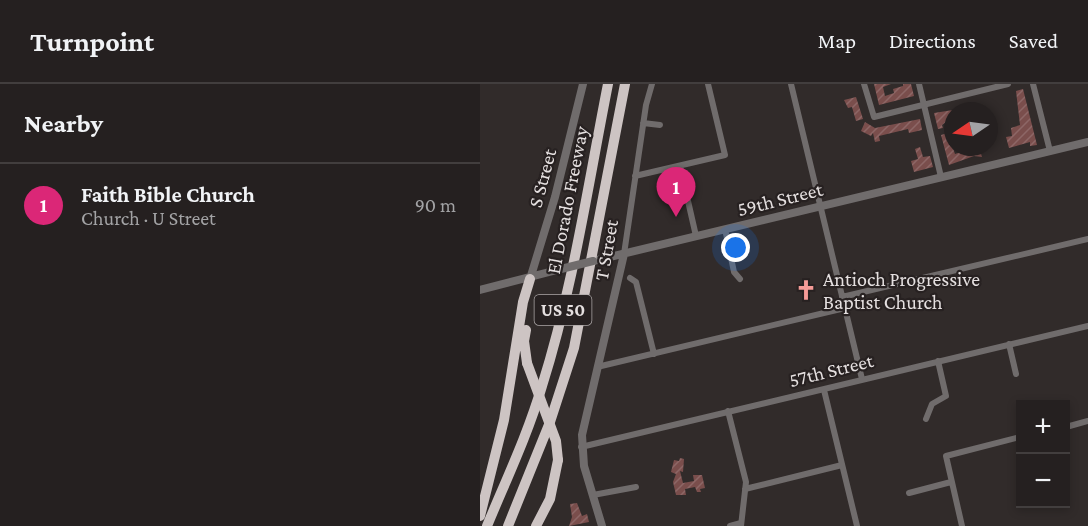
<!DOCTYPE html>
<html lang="en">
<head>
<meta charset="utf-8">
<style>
	:root { --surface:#252020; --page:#312d2d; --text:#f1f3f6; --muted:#a3a3a5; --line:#423e3e; --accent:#db2777 }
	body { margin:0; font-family:"Crimson Pro",serif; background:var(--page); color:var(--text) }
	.controls { position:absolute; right:18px; bottom:18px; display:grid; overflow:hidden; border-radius:0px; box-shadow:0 3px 9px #0003 }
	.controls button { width:54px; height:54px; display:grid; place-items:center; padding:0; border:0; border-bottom:2px solid var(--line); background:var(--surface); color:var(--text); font:30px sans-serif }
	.compass { position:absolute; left:464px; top:18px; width:54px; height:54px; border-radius:50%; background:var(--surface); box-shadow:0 3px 9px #0003; rotate:257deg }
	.you { position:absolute; left:256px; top:164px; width:21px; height:21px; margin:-15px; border:4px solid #fff; border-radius:50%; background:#1a73e8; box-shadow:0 0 0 9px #1a73e833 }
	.badge { display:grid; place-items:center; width:39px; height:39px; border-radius:50%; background:var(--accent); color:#fff; font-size:20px; font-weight:700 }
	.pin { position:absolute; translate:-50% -50px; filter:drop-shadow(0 2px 3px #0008) }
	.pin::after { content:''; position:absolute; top:32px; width:21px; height:18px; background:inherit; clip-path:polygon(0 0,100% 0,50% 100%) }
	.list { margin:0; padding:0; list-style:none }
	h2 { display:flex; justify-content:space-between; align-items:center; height:78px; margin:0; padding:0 24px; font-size:26px }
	h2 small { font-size:20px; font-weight:400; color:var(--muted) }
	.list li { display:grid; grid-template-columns:39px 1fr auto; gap:18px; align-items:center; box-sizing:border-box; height:84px; padding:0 24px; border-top:2px solid var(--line) }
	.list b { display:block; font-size:22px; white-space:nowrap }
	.list p { margin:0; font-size:20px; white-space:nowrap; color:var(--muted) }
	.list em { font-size:20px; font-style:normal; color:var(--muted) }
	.map { position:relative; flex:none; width:608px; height:442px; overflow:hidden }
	header { display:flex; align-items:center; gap:36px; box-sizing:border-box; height:84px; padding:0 30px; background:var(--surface); border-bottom:2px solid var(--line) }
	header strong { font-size:28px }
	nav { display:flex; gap:33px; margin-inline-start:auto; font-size:21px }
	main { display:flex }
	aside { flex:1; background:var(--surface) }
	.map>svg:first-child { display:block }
	.building { fill:url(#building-hatch) }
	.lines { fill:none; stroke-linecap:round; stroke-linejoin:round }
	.minor { stroke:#706c6c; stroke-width:6 }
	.tertiary { stroke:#706c6c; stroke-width:8 }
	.motorway { stroke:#cdc4c3; stroke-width:10 }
	.tertiary-bridge { stroke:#706c6c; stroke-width:8 }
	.motorway-bridge { stroke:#cdc4c3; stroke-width:10 }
	.labels { text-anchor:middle; stroke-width:4.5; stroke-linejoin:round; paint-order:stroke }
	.shield { fill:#272121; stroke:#aca7a7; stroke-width:1.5 }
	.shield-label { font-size:18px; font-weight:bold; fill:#e5e0e0 }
	.street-label { font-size:20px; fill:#e5e0e0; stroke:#272121 }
	.poi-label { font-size:20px; fill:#e5e0e0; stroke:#272121; text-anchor:start }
</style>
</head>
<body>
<header>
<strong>Turnpoint</strong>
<nav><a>Map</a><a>Directions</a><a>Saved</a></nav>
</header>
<main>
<aside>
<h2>Nearby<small></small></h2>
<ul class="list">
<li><span class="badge">1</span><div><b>Faith Bible Church</b><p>Church · U Street</p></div><em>90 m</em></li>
</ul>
</aside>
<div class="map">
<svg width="608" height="442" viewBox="0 0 608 442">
	<defs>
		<pattern id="building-hatch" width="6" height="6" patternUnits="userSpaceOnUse" patternTransform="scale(1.5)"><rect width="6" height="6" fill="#7a4e4c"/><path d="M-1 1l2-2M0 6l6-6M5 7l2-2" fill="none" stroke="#8d6766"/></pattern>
	</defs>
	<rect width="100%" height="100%" fill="#312b2a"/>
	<path class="building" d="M394,0h17l-8,3 2,9 9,-3 -1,-4 10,-3v-2h8l3,12 -35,9z
		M543,5l14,56 -7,1v-4l-21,6 -3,-11 6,-1 -1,-8 9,-3 -4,-34z
		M376,13l7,22 -7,2 -4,-14 -4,1 -4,-8z
		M473,26v10l-7,2 -4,3 1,3 -5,1 -4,-16z
		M440,35l2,11 -13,3 -1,-4 -29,7 1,5 -5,1 -2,-9 -2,3 -10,-5 4,-9 10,6z
		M468,49l1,3 4,-1v5h-3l5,14 9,-3 -1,-4h16l3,10 -8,-1 -25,9 -8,-30z
		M440,63l3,10 7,-1 3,11 -19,5 -3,-11 7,-2 -3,-10z
		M200,374l4,1 -1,13 -3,-1 3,12 11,-2 -1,-6h9l3,13 -5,1 1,3h-4l-2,-5 -10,2 1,6h-10l-3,-13 3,-8 -5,-2 3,-12 5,1z
		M97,419l5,13 5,-2 2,8 -20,4 3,-9 -2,-13z"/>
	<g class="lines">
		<path class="minor" d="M311,0l71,295
			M384,0l10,33 134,-33
			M439,0l22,93
			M553,0l17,67
			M163,39l17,2
			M200,82l16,70
			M155,92l90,-21 -17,-71
			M245,145l9,43 6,7
			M144,170l22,-149 6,-21
			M150,194l6,4 18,72
			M362,213l246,-58
			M529,260l7,30
			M117,283l248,-59
			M344,306l33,136
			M248,327l18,71 -5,44
			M446,335l6,-15 14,-8 -8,-35
			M586,343l22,-6
			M101,363l507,-121
			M265,405l97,-24
			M429,409l42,-11
			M113,411l43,-8
			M250,442l11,-3
			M482,442l-16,-70 74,-19"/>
		<path class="tertiary" d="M113,177l495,-119
			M50,195l25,-82 28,-113
			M0,206l77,-20
			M122,442l-18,-60 -2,-31 42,-181"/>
		<path class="motorway" d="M46,246l-2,11 3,22
			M0,432l24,-96 19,-118 7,-23
			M7,442c19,-46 41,-92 55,-140 31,-98 46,-201 66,-302
			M28,442l42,-104 24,-74 51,-264
			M56,442l14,-27 8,-39"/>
		<path class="tertiary-bridge" d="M77,186l36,-9"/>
		<path class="motorway-bridge" d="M47,279l29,78 2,19"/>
	</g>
	<defs>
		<g id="church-bare" transform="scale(1.62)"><path d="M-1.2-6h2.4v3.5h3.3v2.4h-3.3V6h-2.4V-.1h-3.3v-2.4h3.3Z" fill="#f59b97" stroke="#272121" stroke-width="2.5" paint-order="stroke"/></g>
	</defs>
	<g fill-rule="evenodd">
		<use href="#church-bare" x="326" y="206"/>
	</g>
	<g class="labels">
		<rect class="shield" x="54.5" y="211" width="57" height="30" rx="4.5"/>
		<g class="shield-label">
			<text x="83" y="232">US 50</text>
		</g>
		<g class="street-label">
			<text transform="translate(62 94) rotate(-75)" y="7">S Street</text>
			<text transform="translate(300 115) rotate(-14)" y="7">59th Street</text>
			<text transform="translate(87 116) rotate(-79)" y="7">El Dorado Freeway</text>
			<text transform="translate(126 166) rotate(-80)" y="7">T Street</text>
			<text transform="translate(351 286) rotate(-14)" y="7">57th Street</text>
		</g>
		<g class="poi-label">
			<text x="343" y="202">Antioch Progressive<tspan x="343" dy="23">Baptist Church</tspan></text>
		</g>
	</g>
</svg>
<div class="controls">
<button>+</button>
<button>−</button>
</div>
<svg class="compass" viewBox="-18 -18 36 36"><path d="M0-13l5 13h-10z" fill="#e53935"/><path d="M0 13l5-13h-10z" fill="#a3a3a5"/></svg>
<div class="you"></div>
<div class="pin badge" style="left:196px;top:133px">1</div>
</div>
</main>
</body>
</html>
